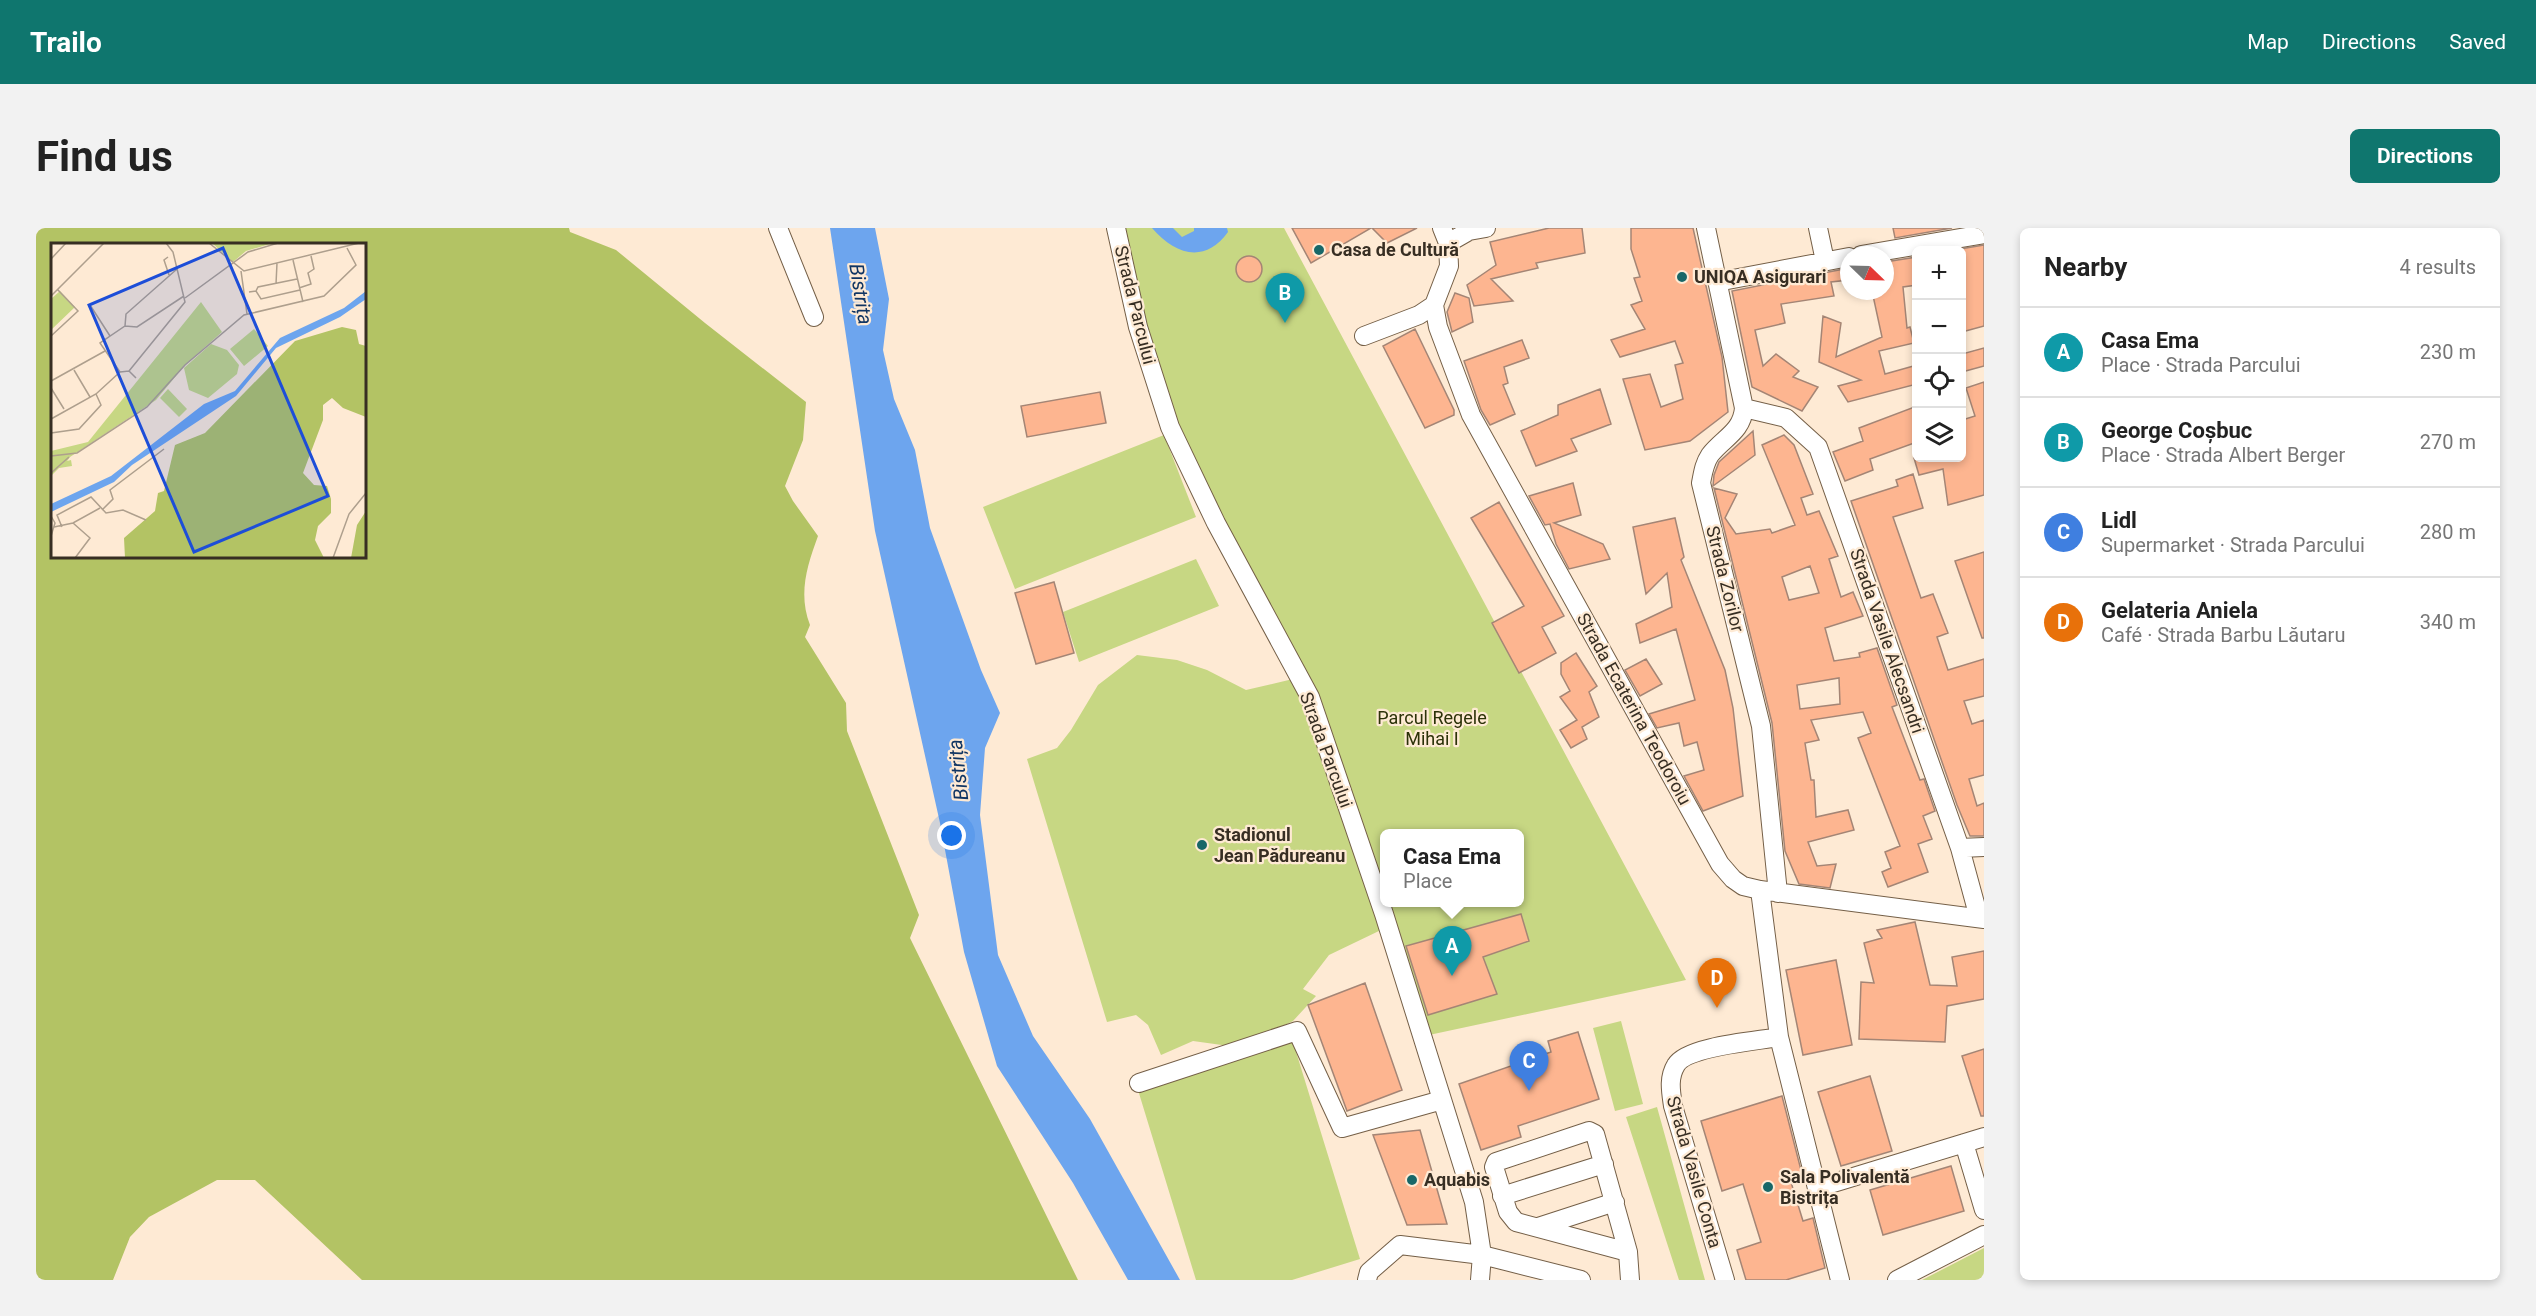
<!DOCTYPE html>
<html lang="en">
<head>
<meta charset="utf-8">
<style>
	:root { --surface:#fff; --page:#f2f2f2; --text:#222; --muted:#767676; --line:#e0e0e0; --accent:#0f766e }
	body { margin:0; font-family:Roboto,sans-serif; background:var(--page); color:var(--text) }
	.controls { position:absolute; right:18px; top:18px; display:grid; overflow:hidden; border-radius:9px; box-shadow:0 3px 9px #0003 }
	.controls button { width:54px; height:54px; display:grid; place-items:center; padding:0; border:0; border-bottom:2px solid var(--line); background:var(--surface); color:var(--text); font:30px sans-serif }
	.compass { position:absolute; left:1804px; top:18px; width:54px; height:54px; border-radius:50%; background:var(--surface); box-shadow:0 3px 9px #0003; rotate:113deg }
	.you { position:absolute; left:916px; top:608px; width:21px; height:21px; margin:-15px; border:4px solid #fff; border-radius:50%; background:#1a73e8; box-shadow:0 0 0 9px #1a73e833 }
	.badge { display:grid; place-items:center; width:39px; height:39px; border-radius:50%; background:var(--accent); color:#fff; font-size:20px; font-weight:700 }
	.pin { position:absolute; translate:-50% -50px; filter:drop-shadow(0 2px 3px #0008) }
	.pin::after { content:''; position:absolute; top:32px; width:21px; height:18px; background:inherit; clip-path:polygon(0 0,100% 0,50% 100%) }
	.popup { position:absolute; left:1344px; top:601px; width:144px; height:78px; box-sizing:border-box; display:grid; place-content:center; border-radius:9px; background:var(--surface); filter:drop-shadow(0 2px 4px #0005); font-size:20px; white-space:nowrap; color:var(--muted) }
	.popup b { font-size:22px; color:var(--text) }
	.popup::after { content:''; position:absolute; left:50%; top:100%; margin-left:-12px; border:12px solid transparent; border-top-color:var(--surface) }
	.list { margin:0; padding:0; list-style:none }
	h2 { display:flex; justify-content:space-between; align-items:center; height:78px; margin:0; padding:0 24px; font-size:26px }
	h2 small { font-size:20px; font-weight:400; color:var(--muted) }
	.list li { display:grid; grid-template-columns:39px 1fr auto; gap:18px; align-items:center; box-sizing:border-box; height:90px; padding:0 24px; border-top:2px solid var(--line) }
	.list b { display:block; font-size:22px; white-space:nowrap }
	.list p { margin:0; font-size:20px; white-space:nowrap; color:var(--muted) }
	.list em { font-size:20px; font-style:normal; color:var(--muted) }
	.icon { flex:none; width:33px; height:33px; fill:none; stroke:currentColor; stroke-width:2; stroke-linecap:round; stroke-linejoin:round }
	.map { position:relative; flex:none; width:1948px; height:1052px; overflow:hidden; border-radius:9px }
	header { display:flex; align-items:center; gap:36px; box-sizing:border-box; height:84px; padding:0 30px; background:var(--accent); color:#fff }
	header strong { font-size:28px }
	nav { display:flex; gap:33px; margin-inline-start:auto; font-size:21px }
	.intro { display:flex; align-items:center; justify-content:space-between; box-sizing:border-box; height:144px; padding:0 36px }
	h1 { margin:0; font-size:42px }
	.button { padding:15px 27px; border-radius:9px; background:var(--accent); color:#fff; font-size:21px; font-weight:700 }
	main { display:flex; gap:36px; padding:0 36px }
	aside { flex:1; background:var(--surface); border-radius:9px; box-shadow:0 3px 9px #0003 }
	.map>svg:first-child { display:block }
	.green { fill:#c7d783; fill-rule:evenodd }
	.forest { fill:#b3c364; fill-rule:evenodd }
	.water { fill:#6da5ee }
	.building { fill:#fdb590; stroke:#a48575; stroke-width:1.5; fill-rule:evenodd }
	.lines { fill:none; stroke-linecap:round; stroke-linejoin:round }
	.minor-casing { stroke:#745f47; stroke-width:20 }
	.minor { stroke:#fff; stroke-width:18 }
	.poi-dot { fill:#186768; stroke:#feead4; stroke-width:2 }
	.labels { text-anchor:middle; stroke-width:4.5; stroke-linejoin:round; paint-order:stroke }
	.poi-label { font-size:18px; font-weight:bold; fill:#372e23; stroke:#feead4; text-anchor:start }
	.street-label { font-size:18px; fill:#372e23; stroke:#feead4 }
	.park-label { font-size:18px; fill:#2c3208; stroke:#feead4 }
	.water-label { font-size:20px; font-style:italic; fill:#103563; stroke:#feead4 }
	.inset-road { fill:none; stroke:#ae9f8d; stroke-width:1.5 }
	.view { fill:#1d4ed8; fill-opacity:0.15; stroke:#1d4ed8; stroke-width:3 }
	.inset-edge { fill:none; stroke:#372e23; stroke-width:3 }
</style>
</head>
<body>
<header>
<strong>Trailo</strong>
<nav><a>Map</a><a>Directions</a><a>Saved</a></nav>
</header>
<div class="intro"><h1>Find us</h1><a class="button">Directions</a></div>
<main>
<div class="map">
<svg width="1948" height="1052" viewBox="0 0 1948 1052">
	<rect width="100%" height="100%" fill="#feead4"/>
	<path class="green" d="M1087,0h161l402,752 -257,55 -119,-338 -149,-292zM1348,606h136v68h-136z
		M1128,207l32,82 -181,72 -32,-82z
		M1160,331l23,47 -140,56 -16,-50z
		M1101,427l40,5 30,10 39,20 47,-11 88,251 -52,25 -26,34 13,7 -23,25 -30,15 -34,10 -36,-5 -32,14 -13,-30 -12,-10 -29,7 -80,-263 30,-11 14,-18 27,-45z
		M1585,793l22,83 -28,7 -22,-83z
		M1257,814l67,217 -68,21h-96l-58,-190z
		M1621,879l48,173h-26l-53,-163z
		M1948,1020v32h-62z"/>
	<path class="forest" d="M0,0h533l1,4 46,18 89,73 101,79 -3,38 -18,46 8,15 25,35c-11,30 -20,58 -8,89l-5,12 41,66 1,28 72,184 -9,23 168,342h-716l-107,-100h-38l-68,37 -19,20 -17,43h-77zM16,16h312v312h-312z"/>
	<path class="water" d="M794,0h45l14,71 -6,51 11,49 21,51 15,78 51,142 19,43 -15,35 -5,67 18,140 35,81 57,83 90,161h-52l-55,-97 -76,-117 -33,-114 -24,-129 -65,-292z
		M1116,0h21l9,9 12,-6v-3h33l1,4c-23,32 -53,23 -76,-4z"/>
	<path class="building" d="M1256,0h79l-60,35z
		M1336,0h45l-30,15z
		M1513,0h33l3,25 -49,10 2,5 -47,11 22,22 -39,5 -7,-21 29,-20 -6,-23z
		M1595,0h62l29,129 6,55 -38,29 -45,9 -22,-71 27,-5 11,33 22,-8 -8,-34 8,-2 -8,-22 -55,16 -9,-17 34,-11 -14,-24 11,-4 -8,-23 6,-1 -9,-28z
		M1857,0h59l-57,10z
		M1948,17v81l-22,6v-82h-8z
		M1200 41a13 13 0 1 1 26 0a13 13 0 1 1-26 0Z
		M1881,29v28l-14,2 4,41 3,-1 4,16 -35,8 6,23 32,-9v19l-69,18 -10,-16 23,-6 -42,-18 4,-46 18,7 -5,34 46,-20 -10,-46h13v-29z
		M1813,40v12l-18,2 3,14 -53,8 4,19 -30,7 8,36 13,-12 23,17 -6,6 25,10 -16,24 -50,-24 -20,-96z
		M1419,65l14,5 4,24 -21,10 -5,-20z
		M1379,101l39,81v5l-29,13 -42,-82z
		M1486,112l7,18 -25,9 4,16 -5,2 12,29 -25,11 -9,-15 -17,-49z
		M1948,120v18l-22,6v-18z
		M1948,154v113l-36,10 -5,-36 -24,6 -5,-17h48v-38l13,-4 -9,-28z
		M1564,161l11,35 -40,15 6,12 -41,15 -15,-35 37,-16v-10z
		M1064,164l6,31 -79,14 -6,-31z
		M1881,178v36l-47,17 3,11 -28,11 -12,-29 30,-11 -4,-13z
		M1717,203l2,24 -42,31 1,-11 5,-13z
		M1748,207l10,10 19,49 -12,4 6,17 12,-4 19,45 -9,3 12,38 12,-5 10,24 -38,12 9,33 26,-4 -1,-4 18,-5 20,57 -5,2 28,73 4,-1 11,32 -12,5 9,23 -14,5 10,28 -40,15 -6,-15 9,-4 -6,-16 15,-6 -42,-108 13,-5 -8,-21 -52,8 8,20 -14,3 6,37h3l2,37 32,-7 6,20 -46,12 9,24 19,-2 -6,24 -31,-4 -14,-33 -13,-128 -58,-235 23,6 -12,24 11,16 34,-5 2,4 23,-8 -33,-80zM1774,338l9,27 -30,7 -7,-23zM1803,450l1,26 -40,5 -3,-24z
		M1877,246l10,34 -30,9 28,81 12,-4 15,39 -11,4 11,33 36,-11v37l-20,5 8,23 12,-4v55l-15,4 8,27 7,-3v33h-14l-13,-31 -106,-304 47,-15 -2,-6z
		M1537,255l8,32 -27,8 49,21 7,15 -41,10 -13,-25 -6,-20 -5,1 -16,-29z
		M1463,274l65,114 -22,11 14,26 -37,20 -27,-50 32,-17 -53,-88z
		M1639,290l9,39 -3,3 44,110 8,38 10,88 -40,15 -19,-35 20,-6 -7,-28 -13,4 -5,-23 -22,5 -8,-14 46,-14 -19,-71 -36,14 -4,-19 36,-17 -5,-34 -21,21 -13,-67z
		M1948,324v86h-2l-27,-77z
		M1018,354l20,71 -38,11 -21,-71z
		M1540,425l21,33 -8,6 10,25 -17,10 5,12 -16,9 -11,-18 17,-10 -17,-23 10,-6 -9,-17v-11z
		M1610,431l16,25 -22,12 -15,-26z
		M1485,686l8,27 -46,16 14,37 -69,21 -22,-69z
		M1879,694l15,63 27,1 -5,-29 32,-6v48l-37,7 -2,36 -86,-3 2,-57 13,1 -10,-40 18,-5 -5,-8z
		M1800,732l16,85 -49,10 -17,-85z
		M1329,755l37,107 -55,21 -39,-106z
		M1542,804l21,67 -81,27 3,11 -40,13 -22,-66 92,-32 -3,-11z
		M1948,821v67h-3l-19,-60z
		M1834,848l22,75 -51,15 -23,-74z
		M1746,868l20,78 -12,5 13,42 10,-3 12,50 -39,12h-40l-9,-30 24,-8 -18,-58 -21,7 -21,-70z
		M1384,902l27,94 -40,1 -34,-90z
		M1915,938l13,45 -81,24 -13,-45z"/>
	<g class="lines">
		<g class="minor-casing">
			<path id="minor" d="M742,0l36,89
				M1080,0l22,99 32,100 46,96 94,174 74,217 90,288 8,53 -2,25
				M1670,0l38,180c-2,24 -21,30 -34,47 -6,9 -7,18 -9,28l60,243 17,167
				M1782,0l7,33
				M1412,15l21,-12 17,-3
				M1825,27l123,-21
				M1681,54l132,-25
				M1398,77l4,22 33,88 249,449 13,15 10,7 17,4 224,29
				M1328,108l55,-21 15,-10 15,-39 -1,-23 -6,-15
				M1708,180l42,10 32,29 142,401 19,70
				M1924,620l24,-1
				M1724,662l19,147 61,243
				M1103,855l158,-52 45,97 100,-28
				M1928,915l20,67
				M1781,960l167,-51
				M1466,968l102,-32
				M1502,999l77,-25
				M1592,1024l-112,-30 -8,-10 -14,-45 2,-5 93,-31 6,3 33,118 2,28
				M1331,1052l2,-8 31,-27 82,10 99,25
				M1689,1052l-52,-174c-2,-14 -5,-28 3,-41 11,-19 82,-24 103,-28
				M1861,1052l87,-45"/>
		</g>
		<use href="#minor" class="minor"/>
	</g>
	<g class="poi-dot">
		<circle cx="1283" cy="22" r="6"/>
		<circle cx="1646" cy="49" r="6"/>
		<circle cx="1166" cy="617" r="6"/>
		<circle cx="1376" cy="952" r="6"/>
		<circle cx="1732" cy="959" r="6"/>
	</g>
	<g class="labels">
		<g class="poi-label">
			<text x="1295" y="28">Casa de Cultură</text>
			<text x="1658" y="55">UNIQA Asigurari</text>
			<text x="1178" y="613">Stadionul<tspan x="1178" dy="21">Jean Pădureanu</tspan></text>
			<text x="1744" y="955">Sala Polivalentă<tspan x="1744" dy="21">Bistrița</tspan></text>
			<text x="1388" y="958">Aquabis</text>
		</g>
		<g class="street-label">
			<text transform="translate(1099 77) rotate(76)" y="6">Strada Parcului</text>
			<text transform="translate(1689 351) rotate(76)" y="6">Strada Zorilor</text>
			<text transform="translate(1851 413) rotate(71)" y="6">Strada Vasile Alecsandri</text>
			<text transform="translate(1598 481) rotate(61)" y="6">Strada Ecaterina Teodoroiu</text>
			<text transform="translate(1290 522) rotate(70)" y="6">Strada Parcului</text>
			<text transform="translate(1658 944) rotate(74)" y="6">Strada Vasile Conta</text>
		</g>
		<g class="park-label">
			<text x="1396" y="496">Parcul Regele<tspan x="1396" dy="21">Mihai I</tspan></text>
		</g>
		<g class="water-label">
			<text transform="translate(825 66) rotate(81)" y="7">Bistrița</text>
			<text transform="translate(922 542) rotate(-96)" y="7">Bistrița</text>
		</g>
	</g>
	<g transform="translate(15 15)">
		<rect width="315" height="315" fill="#feead4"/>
		<path d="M161,0h61l-27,8 -13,11zM9,48l15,16 -24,23v-31zM150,59l21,30 -37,33 -29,35 -86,57 -3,4 4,-1 1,6 -13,2 -8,8v-25l37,-9zM203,86l14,17 -24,20 -14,-17zM160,101l16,6 12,15 -2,9 -29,24 -19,-8 -5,-22zM117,146l19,20 -8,8 -19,-19z" fill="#c7d783"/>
		<path d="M291,84l14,3 3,14 7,2v71l-23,-9 -11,-10 -9,7v15l-20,53 11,12 13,1 4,13v14l-13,13 -3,14 9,18h-199l-1,-20 31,-27 3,-18 6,-2 11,-46 30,-12 90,-92zM315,268v47h-15l6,-33z" fill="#b3c364"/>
		<path d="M315,48v8l-26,18 -64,31 -40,48 -104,69 -18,17 -63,30v-8l60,-28 93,-72 31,-13 45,-53 64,-30z" fill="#6da5ee"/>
		<path class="inset-road" d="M158,0l35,28 115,-28M117,14l-4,3 5,15M0,16l15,-16M242,17l10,42M190,28l6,43M225,41l1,-21M248,45l12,-4 -3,-11 6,-4 -3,-13M205,48l2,-4 39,-8M198,49l7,-1 5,8 39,-9M0,53l53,-53M134,55l63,-46 30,-9M39,62l20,31M74,83l1,-12 51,-45M0,93l27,-25 -20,-21M23,127l16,27M78,128l56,-69 -12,-50 -7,-9M69,129l-20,-29 25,-17 12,1 47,-31M69,129l9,-1 7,7M0,138l54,-30M0,145l13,21M0,176l45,-25 24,-22M0,190l28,-4 22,-24 -5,-11M0,213l26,-3 70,-46 38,-42 59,-50 80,-19 32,-31 -9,-17M0,230l18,-16M51,267l11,-11 -3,-9 54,-41M0,273l4,7 -4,13M22,280l17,15 -15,20M3,284l19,-4 27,-15M11,284l-5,-12 34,-18 15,16 17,-3 23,10M282,315l16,-44 17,-21"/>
		<path class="view" d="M172,5l105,248 -134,56 -105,-247z"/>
		<rect width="315" height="315" class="inset-edge"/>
	</g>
</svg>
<div class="controls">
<button>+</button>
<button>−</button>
<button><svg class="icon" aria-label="locate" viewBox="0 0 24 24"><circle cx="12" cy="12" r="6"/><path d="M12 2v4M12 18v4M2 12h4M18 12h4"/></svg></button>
<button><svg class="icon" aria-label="layers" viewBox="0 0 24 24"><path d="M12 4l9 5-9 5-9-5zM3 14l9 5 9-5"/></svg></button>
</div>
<svg class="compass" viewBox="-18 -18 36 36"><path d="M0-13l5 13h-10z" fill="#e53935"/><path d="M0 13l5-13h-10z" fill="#767676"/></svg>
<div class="you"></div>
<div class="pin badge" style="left:1416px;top:748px;background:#0f9aa8">A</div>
<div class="popup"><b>Casa Ema</b>Place</div>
<div class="pin badge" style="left:1249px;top:95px;background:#0f9aa8">B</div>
<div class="pin badge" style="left:1493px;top:863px;background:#3f7fe0">C</div>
<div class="pin badge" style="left:1681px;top:780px;background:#e8710a">D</div>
</div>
<aside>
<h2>Nearby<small>4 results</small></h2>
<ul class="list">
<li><span class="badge" style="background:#0f9aa8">A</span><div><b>Casa Ema</b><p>Place · Strada Parcului</p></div><em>230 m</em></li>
<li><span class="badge" style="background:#0f9aa8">B</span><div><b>George Coșbuc</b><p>Place · Strada Albert Berger</p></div><em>270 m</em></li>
<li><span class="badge" style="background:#3f7fe0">C</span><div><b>Lidl</b><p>Supermarket · Strada Parcului</p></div><em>280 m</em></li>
<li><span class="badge" style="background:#e8710a">D</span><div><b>Gelateria Aniela</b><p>Café · Strada Barbu Lăutaru</p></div><em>340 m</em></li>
</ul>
</aside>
</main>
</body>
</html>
